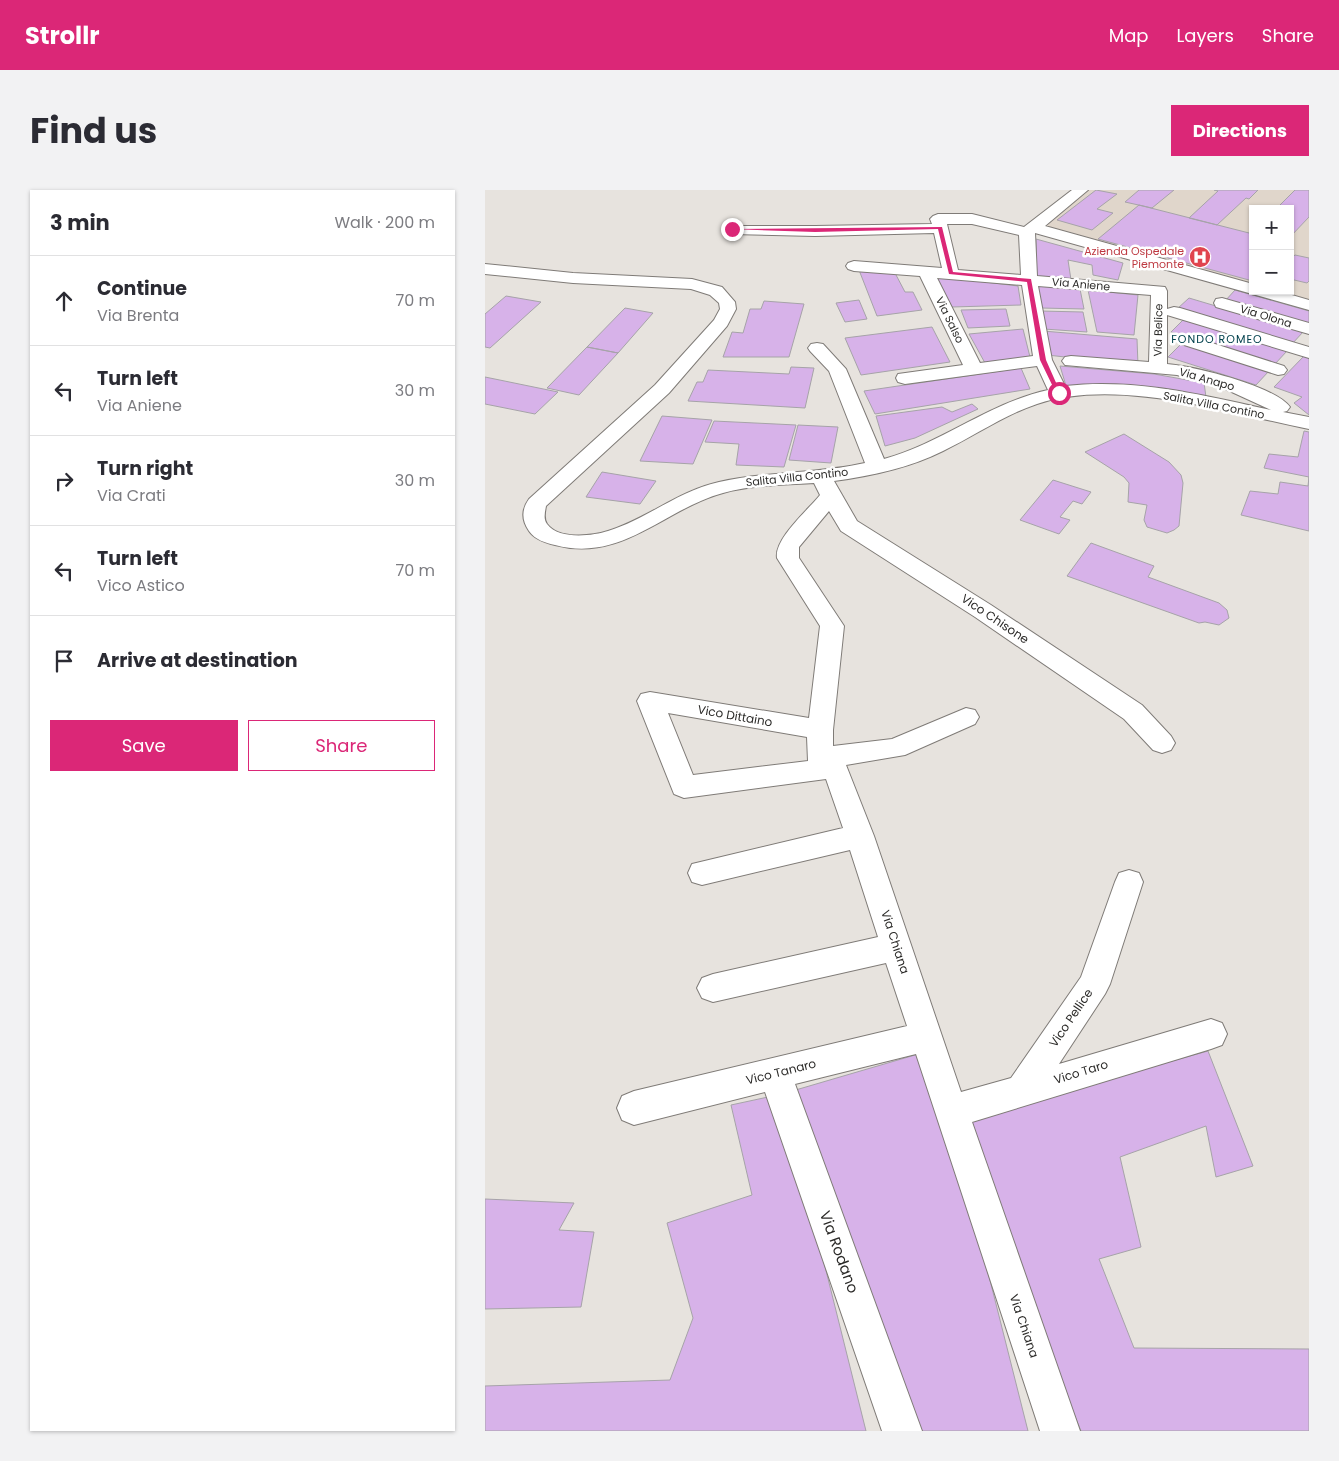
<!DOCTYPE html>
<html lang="en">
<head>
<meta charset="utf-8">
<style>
	:root { --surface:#fff; --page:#f2f2f3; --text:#2b2b33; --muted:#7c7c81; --line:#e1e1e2; --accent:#db2777 }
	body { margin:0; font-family:Poppins,sans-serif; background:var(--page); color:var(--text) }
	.controls { position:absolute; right:15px; top:15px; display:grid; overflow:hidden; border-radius:0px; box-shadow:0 1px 4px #0004 }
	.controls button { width:45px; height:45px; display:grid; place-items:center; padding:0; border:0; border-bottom:1px solid var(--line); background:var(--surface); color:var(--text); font:25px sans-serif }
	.stop { position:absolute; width:15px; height:15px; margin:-11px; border:4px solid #db2777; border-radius:50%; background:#fff }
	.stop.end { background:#db2777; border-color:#fff; box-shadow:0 1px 5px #0008 }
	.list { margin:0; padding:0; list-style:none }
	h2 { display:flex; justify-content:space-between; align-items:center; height:65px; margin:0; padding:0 20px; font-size:21px }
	h2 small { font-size:16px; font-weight:400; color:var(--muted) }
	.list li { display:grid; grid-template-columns:32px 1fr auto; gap:15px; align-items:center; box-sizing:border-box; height:90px; padding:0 20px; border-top:1px solid var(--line) }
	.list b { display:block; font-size:19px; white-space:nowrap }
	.list p { margin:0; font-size:16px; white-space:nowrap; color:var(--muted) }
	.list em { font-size:16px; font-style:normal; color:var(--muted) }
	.actions { display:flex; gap:10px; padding:15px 20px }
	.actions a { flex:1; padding:11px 0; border:1px solid var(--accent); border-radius:0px; text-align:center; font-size:18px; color:var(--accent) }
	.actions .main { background:var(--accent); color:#fff }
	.icon { flex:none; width:28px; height:28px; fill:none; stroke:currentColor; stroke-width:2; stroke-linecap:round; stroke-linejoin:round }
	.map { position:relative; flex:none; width:824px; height:1241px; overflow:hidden; border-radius:0px }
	header { display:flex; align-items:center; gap:30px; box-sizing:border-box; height:70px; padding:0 25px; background:var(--accent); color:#fff }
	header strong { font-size:24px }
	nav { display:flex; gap:28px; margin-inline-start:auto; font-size:18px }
	.intro { display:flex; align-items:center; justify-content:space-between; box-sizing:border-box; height:120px; padding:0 30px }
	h1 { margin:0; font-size:35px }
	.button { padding:12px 22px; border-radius:0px; background:var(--accent); color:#fff; font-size:18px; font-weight:700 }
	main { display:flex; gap:30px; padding:0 30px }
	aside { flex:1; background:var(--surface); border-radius:0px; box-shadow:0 1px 4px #0004 }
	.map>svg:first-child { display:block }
	.built { fill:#e0d6cb }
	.building { fill:#d7b2e9; stroke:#a6a3a8 }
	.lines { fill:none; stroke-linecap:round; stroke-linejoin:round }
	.minor-casing { stroke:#7f7b77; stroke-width:2 }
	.minor { fill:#fff; fill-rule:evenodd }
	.route { fill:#db2777 }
	.labels { text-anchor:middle; stroke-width:5; stroke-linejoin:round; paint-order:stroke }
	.far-health-label { font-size:11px; fill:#be3a42; stroke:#fff; text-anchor:end }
	.far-street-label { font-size:11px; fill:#2c2b29; stroke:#fff }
	.far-neighbourhood-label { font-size:11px; letter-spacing:1px; fill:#01404c; stroke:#fff }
	.street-label { font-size:12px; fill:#2c2b29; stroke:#fff }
	.near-street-label { font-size:15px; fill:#2c2b29; stroke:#fff }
</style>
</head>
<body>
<header>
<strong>Strollr</strong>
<nav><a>Map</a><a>Layers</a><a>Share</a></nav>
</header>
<div class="intro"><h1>Find us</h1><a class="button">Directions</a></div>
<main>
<aside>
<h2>3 min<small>Walk · 200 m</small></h2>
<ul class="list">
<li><svg class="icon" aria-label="ahead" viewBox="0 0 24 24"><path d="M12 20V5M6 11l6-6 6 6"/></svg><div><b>Continue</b><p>Via Brenta</p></div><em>70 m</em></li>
<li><svg class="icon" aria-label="left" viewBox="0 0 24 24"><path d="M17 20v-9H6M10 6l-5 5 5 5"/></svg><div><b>Turn left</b><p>Via Aniene</p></div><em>30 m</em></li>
<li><svg class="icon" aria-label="right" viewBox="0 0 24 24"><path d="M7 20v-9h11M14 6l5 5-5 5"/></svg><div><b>Turn right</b><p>Via Crati</p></div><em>30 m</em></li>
<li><svg class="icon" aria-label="left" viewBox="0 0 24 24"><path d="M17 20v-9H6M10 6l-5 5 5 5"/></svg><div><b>Turn left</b><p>Vico Astico</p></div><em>70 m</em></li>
<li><svg class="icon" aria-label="arrive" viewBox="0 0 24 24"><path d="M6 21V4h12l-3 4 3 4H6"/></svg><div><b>Arrive at destination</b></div></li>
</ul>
<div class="actions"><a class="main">Save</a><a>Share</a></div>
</aside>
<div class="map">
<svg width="824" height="1241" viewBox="0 0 824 1241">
	<rect width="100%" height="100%" fill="#e7e3de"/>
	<path class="built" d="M603,0h221v114l-43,-13h24v-82h-37v78l-211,-61z"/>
	<path class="building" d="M611,0l21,4 -20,15 16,4 -21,17 -35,-10z
		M654,0h35l-22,18 -27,-6z
		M729,0h44l-9,9 -3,-1 -29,27 -28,-7 29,-27z
		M810,0h14v27l-19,20v-28h-8l2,-2 -4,-2z
		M654,15l114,29v42l-4,4 -151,-41z
		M551,49l87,24 -5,17 -25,-5 -1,-10 -24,-5 3,20 -35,-3z
		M810,65l14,3v23l-2,2 -17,-4v-20z
		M374,80l36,3 10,19h8l9,18 -45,6z
		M450,86l83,10 3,19 -69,2z
		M553,95l42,4 4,20 -43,-1z
		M603,100l50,5 -4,40 -37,-3z
		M750,100l74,21v14l-84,-24z
		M21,106l35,6 -51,46 -5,-1v-33z
		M704,108l114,34 -11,12 -115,-35z
		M374,110l8,19 -22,3 -9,-19z
		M279,111l40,3 -15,53h-66l9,-25 11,1 7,-24h11z
		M140,118l28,5 -35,40 -31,-6z
		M521,119l4,17 -42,2 -7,-18z
		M555,121l43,1 4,20 -43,-3z
		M699,129l103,32 -12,13 -104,-32z
		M447,137l18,35 -89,13 -16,-37z
		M538,139l7,28 -45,6 -16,-29z
		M558,141l94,8 1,26 -91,-10z
		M697,153l87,28 -13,14 -88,-28z
		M102,157l31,6 -39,42 -32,-7z
		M819,166l5,1v58l-15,-12 8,-6 -28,-10z
		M575,176l94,8 50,9 2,14 -139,-8z
		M306,177l23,1 -9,40 -117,-7 9,-19h6l5,-12 81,4z
		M536,178l9,21 -155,25 -11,-23z
		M0,187l73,15 -23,22 -50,-10z
		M487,214l6,5 -63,29 -30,8 -9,-30 66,-9 10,5z
		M177,226l50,4 -19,44 -53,-3z
		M229,231l82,4 -12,42 -48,-2 3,-21 -34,-2z
		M313,235l40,2 -7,36 -42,-3z
		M819,241l5,1v99l-68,-16 9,-24 28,3 2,-12 28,4 1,-9 -45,-9 5,-14 29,3z
		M639,244l45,28 12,13 2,8 -4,43 -5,4 -7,3 -20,-6 -3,-7 3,-15 -19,-3 1,-19 -5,-6 -39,-25z
		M117,282l54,9 -16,23 -54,-7z
		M568,290l38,12 -9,12 -9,-3 -13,16 10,3 -11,14 -39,-14z
		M606,353l63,23 -6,11 71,26 8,7 2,8 -10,7 -14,-3 -6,1 -132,-47z
		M447,860l96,381h-107l-139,-337z
		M723,861l45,115 -37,11 -10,-51 -86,31 21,90 -42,12 35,89 175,1v82h-228l-127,-310z
		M297,904l84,337h-381v-45l185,-6 23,-62 -26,-95 85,-28 -21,-90z
		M0,1009l89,4 -15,27 35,2 -13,75 -96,2z"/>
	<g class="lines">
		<g class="minor-casing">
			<path id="minor" d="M587,0h16l-43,36 208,58v7h25l31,9v10l-274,-77 2,43 128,11 2,4v18l7,-2 6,1 129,39v11l-142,-43v49c26,2 108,22 123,43l-3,4 -4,1 26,5v12c-81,-16 -191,-52 -272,-25 -33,11 -63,32 -94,47 -34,17 -72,25 -109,30l23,40 134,84 151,100 29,31 4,7 -4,7 -9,3 -9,-3 -29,-31 -149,-102 -134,-86 -12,-20 -30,36v11l45,68 -11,104v16l59,-7 74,-31 9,2 4,7 -4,7 -70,31 -59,10 28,71 87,256 50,-14 70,-101 34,-95 4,-9 10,-3 10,3 4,9 -33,102 -5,10 -46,70 152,-45 11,4 5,11 -5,11 -11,4 -239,73 108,309h-40l-124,-377 -121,30 127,347h-40l-117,-339 -131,33 -12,-5 -5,-12 5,-12 12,-5 273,-65 -21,-63 -173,39 -11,-4 -5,-10 5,-10 11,-4 165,-37 -28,-87 -148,35 -10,-3 -4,-9 4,-9 151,-36 -17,-49 -142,19 -10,-4 -37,-93 4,-7 9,-2 159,26 11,-92 -43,-68c-3,-19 31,-48 43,-63l-6,-12c-30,2 -62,2 -91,10 -59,16 -101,70 -168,52 -9,-2 -20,-5 -26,-14 -7,-10 -8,-21 0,-32l126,-114 59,-65 6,-11 -1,-6 -9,-8 -19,-6 -118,-6 -88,-9v-10l88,9 119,6 30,8 13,15 1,7 -9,17 -58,67 -123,113c-1,6 -3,13 1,18 12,16 45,12 61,7 39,-12 70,-40 111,-49 48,-11 98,-8 146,-19l-36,-92 -19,-20 -2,-3 3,-4 6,-1 6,1 23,25 38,90c58,-16 105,-56 164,-69l-11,-24 -132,18 -7,-2 -2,-4 2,-4 65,-9 -43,-89 -66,-5 -6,-2 -2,-3 2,-3 6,-2 88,7 -8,-35 -119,3 -83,-2 -5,-2 -3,-3 3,-3h88l117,-2 -2,-5 3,-3 5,-2h34l52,13zM462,34h25l47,11 2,40 -63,-5zM452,88l85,7 11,71 -53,7zM553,96l113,9 -2,67 -78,-6 -6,1 -3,4 3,4 112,10 46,13 48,22c-68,-15 -136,-32 -206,-24l-13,-26zM183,523l139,24 1,24 -115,14z
				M737,108l87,25v11l-93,-27 -2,-4 2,-4z
				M702,145l97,31 3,4 -3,4 -6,1 -97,-31 -3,-4 3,-4z"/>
		</g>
		<use href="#minor" class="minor"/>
	</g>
	<path class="route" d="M457,37l11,45 78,7 15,81 15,34 -5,-1 -16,-33 -13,-78 -78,-8 -11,-45 -123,3 -86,-3z"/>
	<defs>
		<g id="hospital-disc" transform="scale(1.125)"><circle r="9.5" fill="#e0444e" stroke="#fff"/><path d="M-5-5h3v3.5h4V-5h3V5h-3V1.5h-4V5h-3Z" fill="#fff"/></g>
	</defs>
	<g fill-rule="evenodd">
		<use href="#hospital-disc" x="715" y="67"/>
	</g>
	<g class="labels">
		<g class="far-health-label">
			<text x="699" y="65">Azienda Ospedale<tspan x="699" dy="13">Piemonte</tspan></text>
		</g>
		<g class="far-street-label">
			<text transform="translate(596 94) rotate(5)" y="4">Via Aniene</text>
			<text transform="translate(781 126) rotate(17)" y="4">Via Olona</text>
			<text transform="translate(465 130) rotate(64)" y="4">Via Salso</text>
			<text transform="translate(673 140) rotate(-89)" y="4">Via Belice</text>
			<text transform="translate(722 189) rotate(16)" y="4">Via Anapo</text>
			<text transform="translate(729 215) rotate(11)" y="4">Salita Villa Contino</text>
			<text transform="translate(312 287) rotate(-6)" y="4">Salita Villa Contino</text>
		</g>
		<g class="far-neighbourhood-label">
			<text x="732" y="153">FONDO ROMEO</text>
		</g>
		<g class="street-label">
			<text transform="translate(510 429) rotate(34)" y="4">Vico Chisone</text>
			<text transform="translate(250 526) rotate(10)" y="4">Vico Dittaino</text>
			<text transform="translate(410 752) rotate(72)" y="4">Via Chiana</text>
			<text transform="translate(586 828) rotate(-56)" y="4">Vico Pellice</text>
			<text transform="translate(296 882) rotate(-14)" y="4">Vico Tanaro</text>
			<text transform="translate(596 882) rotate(-17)" y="4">Vico Taro</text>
			<text transform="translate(539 1136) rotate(71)" y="4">Via Chiana</text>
		</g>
		<g class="near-street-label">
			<text transform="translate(354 1062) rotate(70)" y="5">Via Rodano</text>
		</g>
	</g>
</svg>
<div class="controls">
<button>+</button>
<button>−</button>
</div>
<div class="stop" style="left:574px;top:203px"></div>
<div class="stop end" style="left:247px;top:39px"></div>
</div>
</main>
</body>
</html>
